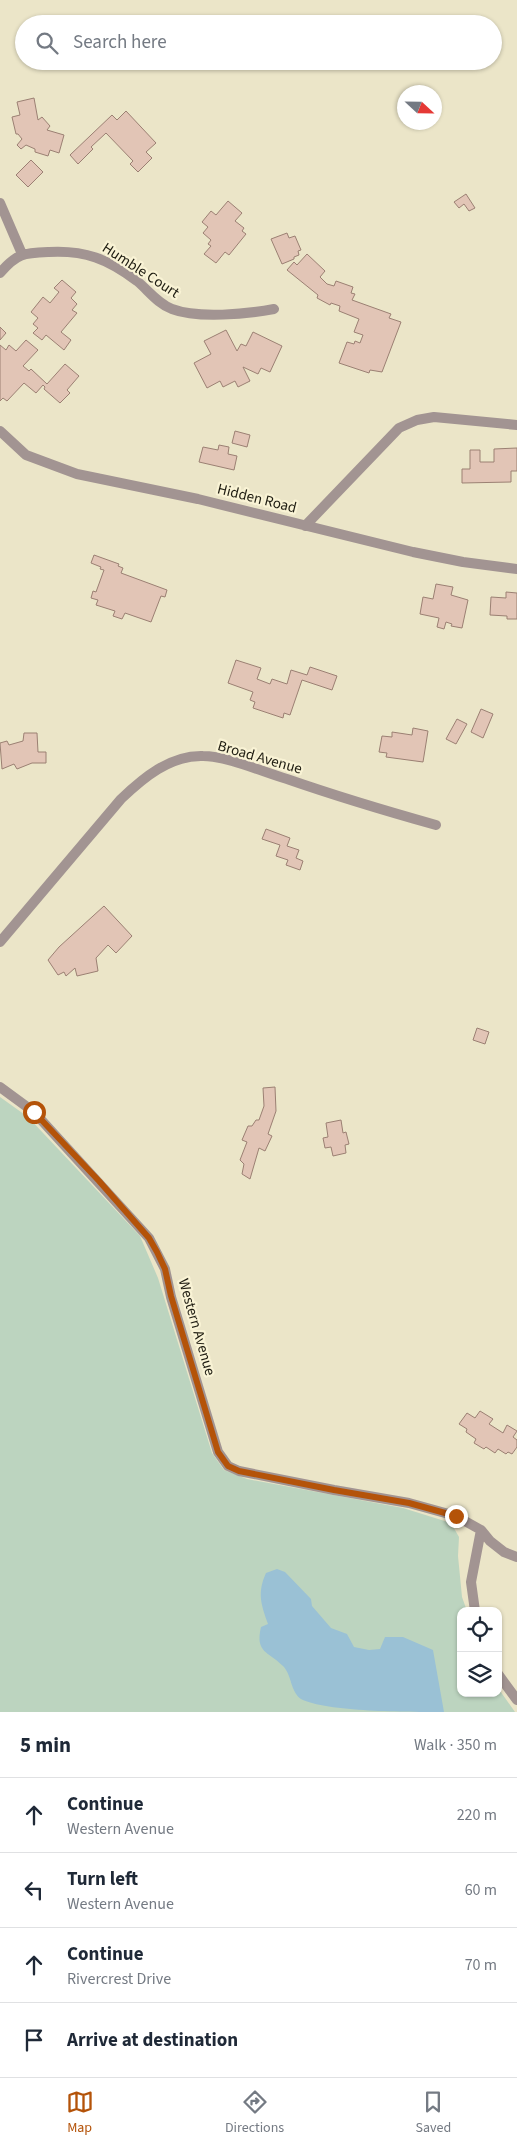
<!DOCTYPE html>
<html lang="en">
<head>
<meta charset="utf-8">
<style>
	:root { --surface:#fff; --page:#f2f2f3; --text:#1f2937; --muted:#747a83; --line:#e0e1e3; --accent:#b45309 }
	body { margin:0; font-family:"Source Sans 3",sans-serif; background:var(--page); color:var(--text) }
	.controls { position:absolute; right:15px; bottom:15px; display:grid; overflow:hidden; border-radius:10px; box-shadow:0 1px 4px #0004 }
	.controls button { width:45px; height:45px; display:grid; place-items:center; padding:0; border:0; border-bottom:1px solid var(--line); background:var(--surface); color:var(--text); font:25px sans-serif }
	.compass { position:absolute; left:397px; top:85px; width:45px; height:45px; border-radius:50%; background:var(--surface); box-shadow:0 1px 4px #0004; rotate:112deg }
	.stop { position:absolute; width:15px; height:15px; margin:-11px; border:4px solid #b45309; border-radius:50%; background:#fff }
	.stop.end { background:#b45309; border-color:#fff; box-shadow:0 1px 5px #0008 }
	.list { margin:0; padding:0; list-style:none }
	h2 { display:flex; justify-content:space-between; align-items:center; height:65px; margin:0; padding:0 20px; font-size:21px }
	h2 small { font-size:16px; font-weight:400; color:var(--muted) }
	.list li { display:grid; grid-template-columns:32px 1fr auto; gap:15px; align-items:center; box-sizing:border-box; height:75px; padding:0 20px; border-top:1px solid var(--line) }
	.list b { display:block; font-size:19px; white-space:nowrap }
	.list p { margin:0; font-size:16px; white-space:nowrap; color:var(--muted) }
	.list em { font-size:16px; font-style:normal; color:var(--muted) }
	.icon { flex:none; width:28px; height:28px; fill:none; stroke:currentColor; stroke-width:2; stroke-linecap:round; stroke-linejoin:round }
	.map { position:relative; flex:none; width:517px; height:1712px; overflow:hidden }
	.search { position:absolute; background:var(--surface); box-shadow:0 1px 4px #0004; left:15px; right:15px; top:15px; height:55px; display:flex; align-items:center; gap:12px; box-sizing:border-box; padding:0 18px; border-radius:28px; color:var(--muted); font-size:19px }
	.sheet { height:365px; background:var(--surface) }
	nav { display:flex; justify-content:space-around; align-items:center; box-sizing:border-box; height:70px; border-top:1px solid var(--line); background:var(--surface); font-size:14px; color:var(--muted) }
	nav a { display:grid; justify-items:center; gap:2px }
	nav .on { color:var(--accent) }
	.map>svg:first-child { display:block }
	.green { fill:#bcd4bf }
	.water { fill:#9ac1d5 }
	.building { fill:#e2c5b6; stroke:#9b8073 }
	.lines { fill:none; stroke-linecap:round; stroke-linejoin:round }
	.minor { stroke:#a29492; stroke-width:10 }
	.route { stroke:#b45309; stroke-width:6 }
	.labels { text-anchor:middle; stroke-width:4.5; stroke-linejoin:round; paint-order:stroke }
	.street-label { font-size:15px; fill:#1e1c11; stroke:#f9f3d5 }
</style>
</head>
<body>
<div class="map">
<svg width="517" height="1712" viewBox="0 0 517 1712">
	<rect width="100%" height="100%" fill="#ebe5c8"/>
	<path class="green" d="M0,1097l28,20 112,119 18,42 54,175 12,17 23,9 156,29 48,15 8,14 -1,19 4,41 5,14h-6v82h37v-5l17,24h-515z"/>
	<path class="water" d="M277,1569l8,3 26,27 1,7 19,22 16,6 7,13 15,3 11,-1 5,-12h18l30,13 11,62c-35,0 -118,0 -143,-13 -11,-8 -9,-24 -18,-33 -15,-15 -28,-13 -22,-39l7,-3c-7,-20 -11,-31 -2,-51z"/>
	<path class="building" d="M34,98l4,22 4,-3 8,9 -3,4 17,5 -5,18 -9,-3 -2,6 -13,-4v-3l-9,-4 -5,4 -4,-4 5,-6 -4,-5h-2l-4,-17 8,-2 -3,-13z
		M126,111l30,32 -10,9 6,6 -14,14 -8,-8 3,-3 -27,-28 -15,14 2,2 -15,15 -8,-9 42,-40 5,5z
		M31,160l12,12 -15,15 -12,-12z
		M466,194l9,14 -6,3 -5,-7 -5,4 -5,-6z
		M228,201l14,12 -7,8 9,7 -2,3 4,3 -17,21 -4,-3 -9,11 -12,-9 7,-8 -3,-2 3,-4 -8,-7 5,-6 -6,-5 9,-11 5,4z
		M287,233l2,5 6,-2 6,14 -3,1 1,4 -5,2v2l-12,5 -11,-25z
		M307,254l18,17 -5,6 7,7 7,2 2,-5 17,6 -2,6 4,1 -3,6 39,14 -2,4 12,4 -19,50 -12,-2 -1,3 -30,-10 8,-21 7,2 1,-3 5,2 3,-8 -9,-3 5,-13 -20,-8 1,-5 -9,-3 -1,2 -13,-7 1,-3 -31,-25 7,-8 3,3z
		M62,280l14,12 -5,6 6,6 -5,6 5,3 -16,19 10,8 -7,10 -18,-15 -4,5 -9,-7 5,-5 -5,-4 5,-6 -7,-6 12,-15 7,6 9,-11 -5,-4z
		M0,327l6,6 -6,7z
		M226,330l11,21 4,-7 5,2 7,-14 29,14 -12,26 -9,-4 -3,6 -15,-7 7,14 -12,6 -3,-6 -12,6 -3,-6 -13,7 -13,-25 17,-9 -7,-13z
		M26,340l12,10 -15,16 6,5 2,-2 16,15 18,-20 14,12 -12,14 3,3 -10,10 -16,-14 1,-2 -2,-2 -7,8 -12,-10 -17,18 -4,-3 -3,3v-56l6,5 3,-5 7,6z
		M235,431l15,4 -3,12 -15,-4z
		M219,445l10,2 -1,7 9,2 -3,14 -35,-8 4,-15 15,3z
		M517,448v23h-6v11l-49,1v-14h8v-19h10v12h14v-13z
		M94,555l25,9 -1,2 5,2 -2,5 46,17 -2,7 -4,-1 -10,26 -26,-9 -3,6 -9,-3 2,-5 -19,-6 2,-5 -7,-2 2,-7 3,1 8,-22 -4,-1 1,-2 -10,-4z
		M436,584l17,3 -2,8 17,5 -6,28 -11,-2 1,-2 -6,-2 -2,7 -7,-2 2,-9 -19,-4 3,-17 10,2z
		M506,592l11,1v26h-10v-3l-17,-1 1,-18 15,1z
		M236,660l25,8 -4,11 13,5 2,-5 15,5 4,-14 16,5 3,-8 27,9 -5,14 -30,-10 -12,35 -6,-2 -1,5 -30,-10 2,-6 -5,-2 3,-8 -25,-9z
		M481,709l12,5 -10,24 -12,-6z
		M457,719l10,5 -11,20 -10,-5z
		M413,728l15,3 -5,31 -37,-5 1,-4 -8,-1 3,-16 10,1v-5l20,3z
		M24,733h13l1,19h8v11h-14l-15,6 -3,-5 -12,5 -2,-26 7,-2 2,4 14,-4z
		M266,829l24,9 -3,8 12,4 -3,8 7,3 -3,9 -14,-5 2,-5 -12,-4 4,-11 -18,-6z
		M104,906l28,30 -16,17 -8,-8 -12,13 2,13 -21,5 -2,-8 -9,8 -2,-4 -6,3 -10,-15 11,-13z
		M477,1028l12,4 -4,12 -12,-4z
		M275,1087l1,24 -8,23 4,2 -7,15 -6,-3 -9,31 -8,-5 2,-10 -4,-4 7,-18 -5,-2 6,-14h4l4,-6h3l5,-14 -1,-18z
		M341,1120l2,13 3,-1 3,12 -4,1 1,8 -13,3 -2,-9 -6,1 -2,-10 5,-1 -2,-14z
		M480,1411l13,8 -4,5 14,9 4,-8 10,6 -4,6 4,3v7l-5,7 -4,-2 -2,2 -8,-5 -3,4 -9,-6 -2,2 -10,-6 2,-4 -10,-7 1,-3 -8,-5 8,-11 8,5z"/>
	<g class="lines">
		<path class="minor" d="M0,203l22,51
			M0,273c17,-20 24,-20 49,-21 36,-2 59,7 88,29 11,9 21,23 35,28 26,10 75,5 102,0
			M0,431l26,24 51,19 121,25 215,53 50,10 54,7
			M305,526l94,-98 18,-8 17,-3 83,8
			M0,942l121,-143c22,-21 49,-44 82,-43 24,0 60,16 84,23 49,17 99,32 149,46
			M0,1087l34,25 115,126 16,31 6,28 47,155 10,14 11,5 95,19 75,13 47,13 25,14 9,11 14,11 13,5
			M475,1611l-4,-29 10,-52
			M498,1674l19,26"/>
	</g>
	<g class="lines">
		<path class="route" d="M34,1112l65,69 50,57 8,14 8,17 6,27 47,156 10,14 11,5 95,19 75,13 47,13"/>
	</g>
	<g class="labels">
		<g class="street-label">
			<text transform="translate(141 270) rotate(33)" y="5">Humble Court</text>
			<text transform="translate(257 498) rotate(14)" y="5">Hidden Road</text>
			<text transform="translate(260 757) rotate(16)" y="5">Broad Avenue</text>
			<text transform="translate(197 1327) rotate(74)" y="5">Western Avenue</text>
		</g>
	</g>
</svg>
<div class="controls">
<button><svg class="icon" aria-label="locate" viewBox="0 0 24 24"><circle cx="12" cy="12" r="6"/><path d="M12 2v4M12 18v4M2 12h4M18 12h4"/></svg></button>
<button><svg class="icon" aria-label="layers" viewBox="0 0 24 24"><path d="M12 4l9 5-9 5-9-5zM3 14l9 5 9-5"/></svg></button>
</div>
<svg class="compass" viewBox="-18 -18 36 36"><path d="M0-13l5 13h-10z" fill="#e53935"/><path d="M0 13l5-13h-10z" fill="#747a83"/></svg>
<div class="stop" style="left:34px;top:1112px"></div>
<div class="stop end" style="left:456px;top:1516px"></div>
<div class="search"><svg class="icon" aria-label="search" viewBox="0 0 24 24"><circle cx="10" cy="10" r="6"/><path d="M15 15l6 6"/></svg>Search here</div>
</div>
<section class="sheet">
<h2>5 min<small>Walk · 350 m</small></h2>
<ul class="list">
<li><svg class="icon" aria-label="ahead" viewBox="0 0 24 24"><path d="M12 20V5M6 11l6-6 6 6"/></svg><div><b>Continue</b><p>Western Avenue</p></div><em>220 m</em></li>
<li><svg class="icon" aria-label="left" viewBox="0 0 24 24"><path d="M17 20v-9H6M10 6l-5 5 5 5"/></svg><div><b>Turn left</b><p>Western Avenue</p></div><em>60 m</em></li>
<li><svg class="icon" aria-label="ahead" viewBox="0 0 24 24"><path d="M12 20V5M6 11l6-6 6 6"/></svg><div><b>Continue</b><p>Rivercrest Drive</p></div><em>70 m</em></li>
<li><svg class="icon" aria-label="arrive" viewBox="0 0 24 24"><path d="M6 21V4h12l-3 4 3 4H6"/></svg><div><b>Arrive at destination</b></div></li>
</ul>
</section>
<nav>
<a class="on"><svg class="icon" aria-label="map" viewBox="0 0 24 24"><path d="M3 6l6-2 6 2 6-2v14l-6 2-6-2-6 2zM9 4v14M15 6v14"/></svg>Map</a>
<a><svg class="icon" aria-label="directions" viewBox="0 0 24 24"><path d="M12 3l9 9-9 9-9-9zM9 14v-3h6M13 9l2 2-2 2"/></svg>Directions</a>
<a><svg class="icon" aria-label="saved" viewBox="0 0 24 24"><path d="M7 4h10v16l-5-4-5 4z"/></svg>Saved</a>
</nav>
</body>
</html>
